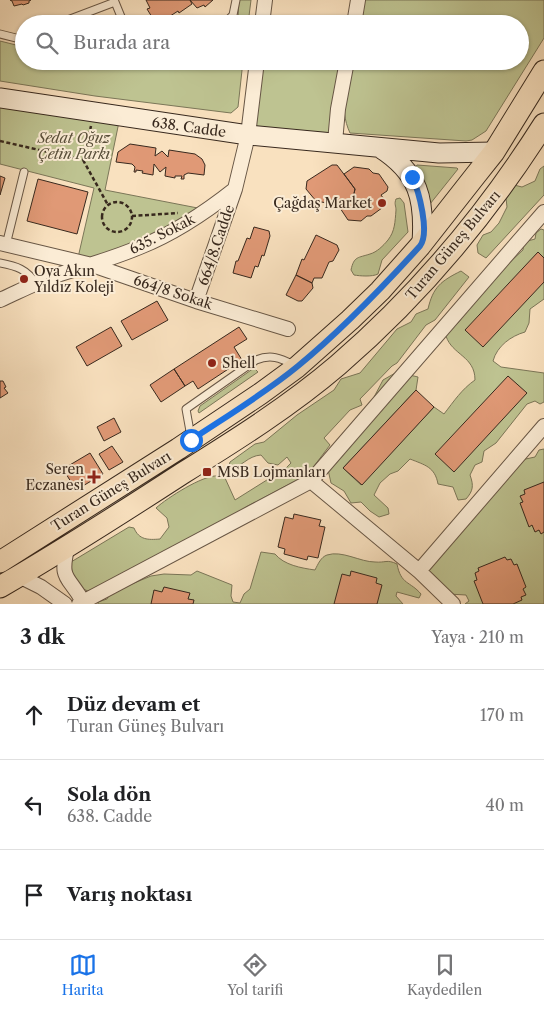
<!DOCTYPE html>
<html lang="tr">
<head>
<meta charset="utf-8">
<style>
	:root { --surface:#fff; --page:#f2f2f2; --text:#202124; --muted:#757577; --line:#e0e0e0; --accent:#1a73e8 }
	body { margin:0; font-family:"Libre Caslon Text",serif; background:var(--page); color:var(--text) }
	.stop { position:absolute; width:15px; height:15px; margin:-11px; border:4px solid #1a73e8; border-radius:50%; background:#fff }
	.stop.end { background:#1a73e8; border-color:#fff; box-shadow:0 1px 5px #0008 }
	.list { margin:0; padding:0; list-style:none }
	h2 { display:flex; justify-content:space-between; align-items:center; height:65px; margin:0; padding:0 20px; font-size:21px }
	h2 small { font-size:16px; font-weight:400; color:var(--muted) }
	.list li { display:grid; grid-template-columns:32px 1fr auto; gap:15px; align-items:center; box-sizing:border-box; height:90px; padding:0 20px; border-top:1px solid var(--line) }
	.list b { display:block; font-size:19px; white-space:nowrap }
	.list p { margin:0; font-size:16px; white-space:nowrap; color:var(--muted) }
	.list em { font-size:16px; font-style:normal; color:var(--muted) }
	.icon { flex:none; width:28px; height:28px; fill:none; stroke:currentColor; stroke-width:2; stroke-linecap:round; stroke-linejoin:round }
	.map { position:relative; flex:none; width:544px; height:604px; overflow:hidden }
	.search { position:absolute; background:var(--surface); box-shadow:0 1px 4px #0004; left:15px; right:15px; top:15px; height:55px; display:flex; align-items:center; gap:12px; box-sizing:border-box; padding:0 18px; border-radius:28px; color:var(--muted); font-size:19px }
	.sheet { height:335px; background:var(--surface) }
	nav { display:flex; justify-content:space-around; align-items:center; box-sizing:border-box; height:70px; border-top:1px solid var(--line); background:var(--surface); font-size:14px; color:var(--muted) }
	nav a { display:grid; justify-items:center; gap:2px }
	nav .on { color:var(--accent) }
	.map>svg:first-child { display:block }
	.green { fill:#bec391; stroke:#7b7658 }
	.building { fill:#e09976; stroke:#38291e }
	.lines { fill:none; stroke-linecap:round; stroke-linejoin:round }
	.lane-casing { stroke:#685746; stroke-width:9 }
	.street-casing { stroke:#685746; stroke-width:16 }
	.secondary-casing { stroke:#38291e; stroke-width:21 }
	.primary-casing { stroke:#38291e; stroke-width:23 }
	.path { stroke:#38291e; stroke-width:2.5; stroke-dasharray:4 2.5; stroke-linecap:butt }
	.lane { stroke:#fbecd5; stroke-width:7 }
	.street { stroke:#fbecd5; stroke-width:14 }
	.secondary { stroke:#fbecd5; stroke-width:19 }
	.primary { stroke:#f9e1bf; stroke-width:21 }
	.route { stroke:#1a73e8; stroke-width:6 }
	.poi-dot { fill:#8f2418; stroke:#fbecd5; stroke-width:2 }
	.labels { text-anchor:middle; stroke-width:4; stroke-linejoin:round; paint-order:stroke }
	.street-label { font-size:14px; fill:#38291e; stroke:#fbecd5 }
	.park-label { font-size:14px; font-style:italic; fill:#5a503b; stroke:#fbecd5 }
	.poi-label { font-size:14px; fill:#38291e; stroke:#fbecd5; text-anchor:start }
</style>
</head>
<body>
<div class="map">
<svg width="544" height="604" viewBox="0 0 544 604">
	<rect width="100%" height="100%" fill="#f9e1bf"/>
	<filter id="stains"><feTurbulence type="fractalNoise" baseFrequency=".004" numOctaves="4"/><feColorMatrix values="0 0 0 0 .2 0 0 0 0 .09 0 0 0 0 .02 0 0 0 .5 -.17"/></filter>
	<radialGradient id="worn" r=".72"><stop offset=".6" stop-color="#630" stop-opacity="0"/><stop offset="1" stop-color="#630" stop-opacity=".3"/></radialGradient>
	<path class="green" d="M239,0h12l-3,24h-14l4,-6z
		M361,0h183v38l-58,93 -14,9 -6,1 -116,-8c-12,-26 -2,-46 4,-72h166v-37h-161z
		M0,41l24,6v14h219l-5,46 -7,6 -136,-17 -95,-15z
		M257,61h52l37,4 -11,77 -87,-7z
		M0,100l120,17 -15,73 103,20 -66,37 -65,15 17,-74 -94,-24z
		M417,165l40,3 1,1 -28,35 -16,-35z
		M544,166v29l-58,63 -8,-5 -1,-8 6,-10 8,-3 8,-9 8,-16 -1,-9 8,-13 8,2 13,-6 5,-12z
		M400,198l4,5 4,29 -26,28 -4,14c-6,3 -18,2 -24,1l-3,-5c3,-14 7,-12 19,-16 7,-2 13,-8 18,-14 7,-9 7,-18 8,-30 0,-4 -2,-6 0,-11z
		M541,229l3,1v69l-14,10 -1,14 -4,9c-14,4 -28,14 -32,29l8,6 43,6v29l-4,2 -5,-3 -8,3 -31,39 -12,8 -2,11 -7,3 -5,10c4,11 3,16 -4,24l-8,1 -5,-13 -15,-3c-3,-17 -13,-19 -28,-25l-12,12 -8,3 -10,9 -6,12 14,13 1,6 -10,3 -9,-6 -9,-9 -10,1 -7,-12 -13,-8 -6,-27 46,-39 2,-18 10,-19 14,-8 21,5 -2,13 -73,78 18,17 73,-78 10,7c10,-13 18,-25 31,-34 0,-24 -23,-25 -29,-44l3,-7 9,-6 19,-25 12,-12 6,-10 28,-26 1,-8 11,-3 1,-6z
		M461,271l8,6 -34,43 -9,5 -29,38 -5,3 -32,33 2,6 -12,5 -26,28 6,7 -22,29 -62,33 -11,9 -135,70 -12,5 -10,-4 -6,-14 -1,-11 58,-35 5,1c5,12 14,12 26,11l9,-12 -2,-9 -11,-10c11,-10 47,-33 61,-32 3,0 5,1 8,2l10,22 51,-32 5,-5 -4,-6 -9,8 -10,-2 -7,-8c-14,1 -18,12 -33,14l2,-7 25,-18 9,-2 33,-27 37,-25 7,-11 19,-6 37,-44 14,-7 5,-8 12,-5c5,-22 13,-28 33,-38z
		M254,368l4,4 -59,41 -1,-2 2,-5z
		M544,449v155h-79l4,-3 -3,-6 -18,-1 -20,-21 1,-9 92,-104 14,-3 4,-7z
		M261,552l14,2c9,11 26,14 40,16 3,-6 6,-13 12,-15 15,-5 33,7 48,7 10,1 12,-3 22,2 4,21 13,17 24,30l-2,4 -22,-6 -1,4 7,8h-305v-2l9,-3 3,-6 41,-17 13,-2 27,1 6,-4 35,14 -1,11 2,6 7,1 4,-9 6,-5z"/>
	<path class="building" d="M10,0h21l-2,1v2l-6,2 -1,-1 -8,2 -2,-5z
		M146,0h44l2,4 -13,9 -1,-2 -14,9 -1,-2 -8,4 -8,-13 3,-1z
		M190,0h23l-8,7 -1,-2 -7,3z
		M130,144l26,4 -1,8 7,-5 6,6 1,-7 26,4 7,5 3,6 -1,10 -16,-2 -4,2v4h-3l1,-3h-7v2l-10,-2 1,-9 -6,5 -6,-8 -1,11 -11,-2 1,-2 -7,-1v2h-2l1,-5 -3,-3 -16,-2 2,-10z
		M332,165h5l18,24 -2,9 -13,10 -7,-9 -6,4 -11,-2 -10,-12 1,-8z
		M354,167l15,2 4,4 6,1 9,13 -1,4 -6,4 5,7v3l-15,11h-4l-6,5 -13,-1 -8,-12 13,-10 2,-9 -11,-15z
		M0,176l5,2 -5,17z
		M38,179l50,13 -11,42 -50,-13z
		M254,227l15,4 1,5 -6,20 -2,-1 -4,12 -3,-1 -4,12 -18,-5 3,-12h2l9,-23 3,1z
		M316,235l21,10 2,5 -6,11 -4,1 -7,16h-8l-2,5 -16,-8 6,-16 2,1z
		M538,252l6,6v24l-61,65 -18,-17z
		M296,275l16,8 1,5 -11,13h-4l-12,-6z
		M157,301l11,19 -36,20 -11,-19z
		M111,327l11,19 -35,20 -11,-19z
		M239,327l8,12 -13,8 8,13 -44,29 -5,-8 -8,5 -11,-17z
		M174,369l11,17 -24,16 -11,-17z
		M508,376l19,17 -73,79 -19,-18z
		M0,381h3l3,6 -2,1 4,5 -8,5z
		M416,390l18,17 -72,78 -19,-17z
		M114,418l7,14 -17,9 -7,-14z
		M112,446l11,16 -14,8 -10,-16z
		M90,453l13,21 -27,16 -13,-21z
		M544,482v50l-3,2 -2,-4 -4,2 -3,-7 -3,2 -9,-24 3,-1 -3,-6 5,-2 -1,-4z
		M294,514l27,6 -2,6 6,1 -7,31 -10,-2 -1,4 -23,-6 1,-5 -7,-2 7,-30 8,2z
		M505,557l2,3 4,-1 3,6 3,-1 9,23 -3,2 3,6 -5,2 1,3 -9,4h-30l-9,-23 3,-1 -2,-7 4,-2 -1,-3z
		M351,571l26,7 -1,5 6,2 -5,19h-43l8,-30 8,2z
		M164,587l26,6 -2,6 6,1 -1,4h-42l3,-14 8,2z"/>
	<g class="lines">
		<g class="lane-casing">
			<path id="lane" d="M57,24l58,-22 9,22
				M224,24l9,-9 3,-15
				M0,34l24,6
				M6,245l18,-73
				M0,263c16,3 27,6 36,21
				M191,437l-5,-28 70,-49c15,-6 24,-2 38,5"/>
		</g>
		<g class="street-casing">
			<path id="street" d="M262,24l3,-24
				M354,24l4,-24
				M335,142l3,-33 9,-48
				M0,243l92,22 104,36 92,28
				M0,300c20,-9 39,-19 60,-26 27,-8 54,-16 80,-27 35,-14 66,-35 95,-58
				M196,301l39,-112 13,-54 9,-74
				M311,481l108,90 34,33
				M68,545c-10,38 2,30 16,59
				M419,571l125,-145
				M19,576l22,11 24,17
				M79,604l232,-123 233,-269"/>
		</g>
		<g class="secondary-casing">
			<path id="secondary" d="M0,98l248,37 191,18 55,-1
				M380,148c39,25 45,51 42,95"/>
		</g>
		<g class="primary-casing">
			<path id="primary" d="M0,562l178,-113 82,-55 37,-27 53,-47 30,-29 40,-45 55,-70 19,-24 50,-81
				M0,587c62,-36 123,-75 183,-114 53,-33 107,-67 155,-108 80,-69 149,-151 206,-241"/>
		</g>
		<path class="path" d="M0,141l83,19 8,-34
			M83,160l25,45
			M102 217a15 15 0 1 1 30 0a15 15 0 1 1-30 0Z
			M132,216l46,-3"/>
		<use href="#lane" class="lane"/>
		<use href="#street" class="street"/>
		<use href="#secondary" class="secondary"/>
		<use href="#primary" class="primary"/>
	</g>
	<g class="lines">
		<path class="route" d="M191,440c36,-24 73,-46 107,-74 44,-36 83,-77 122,-120 10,-13 -1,-55 -8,-69"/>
	</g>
	<g class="poi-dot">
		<circle cx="382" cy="203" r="5"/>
		<circle cx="24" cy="279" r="5"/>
		<circle cx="212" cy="363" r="5"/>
		<rect x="202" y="467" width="10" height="10" rx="2.5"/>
		<path d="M91.5 469.5h5v5h5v5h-5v5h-5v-5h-5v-5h5z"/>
	</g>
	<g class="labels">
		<g class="street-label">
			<text transform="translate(189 127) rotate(8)" y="5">638. Cadde</text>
			<text transform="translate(162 234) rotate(-27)" y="5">635. Sokak</text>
			<text transform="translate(216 245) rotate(-71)" y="5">664/8.Cadde</text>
			<text transform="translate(453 245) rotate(-50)" y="5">Turan Güneş Bulvarı</text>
			<text transform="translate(173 292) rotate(18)" y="5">664/8 Sokak</text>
			<text transform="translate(111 491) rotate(-32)" y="5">Turan Güneş Bulvarı</text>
		</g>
		<g class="park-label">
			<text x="74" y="143">Sedat Oğuz<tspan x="74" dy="16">Çetin Parkı</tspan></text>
		</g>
		<g class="poi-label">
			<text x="372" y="208" text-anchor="end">Çağdaş Market</text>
			<text x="34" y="276">Oya Akın<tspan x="34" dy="16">Yıldız Koleji</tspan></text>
			<text x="222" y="368">Shell</text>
			<text x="84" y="474" text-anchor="end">Seren<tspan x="84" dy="16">Eczanesi</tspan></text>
			<text x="217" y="477">MSB Lojmanları</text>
		</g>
	</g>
	<rect width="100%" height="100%" filter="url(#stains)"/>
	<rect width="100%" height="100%" fill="url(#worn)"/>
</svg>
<div class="stop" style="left:191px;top:440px"></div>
<div class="stop end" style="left:412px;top:177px"></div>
<div class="search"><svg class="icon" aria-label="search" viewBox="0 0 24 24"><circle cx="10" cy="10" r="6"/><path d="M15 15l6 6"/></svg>Burada ara</div>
</div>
<section class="sheet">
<h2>3 dk<small>Yaya · 210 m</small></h2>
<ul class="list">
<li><svg class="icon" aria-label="ahead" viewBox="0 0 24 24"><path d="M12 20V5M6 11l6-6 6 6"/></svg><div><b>Düz devam et</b><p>Turan Güneş Bulvarı</p></div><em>170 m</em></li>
<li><svg class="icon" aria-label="left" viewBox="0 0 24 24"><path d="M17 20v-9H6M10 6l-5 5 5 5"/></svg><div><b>Sola dön</b><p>638. Cadde</p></div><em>40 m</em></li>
<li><svg class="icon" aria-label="arrive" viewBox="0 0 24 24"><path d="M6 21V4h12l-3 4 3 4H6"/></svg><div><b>Varış noktası</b></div></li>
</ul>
</section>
<nav>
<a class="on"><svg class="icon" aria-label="map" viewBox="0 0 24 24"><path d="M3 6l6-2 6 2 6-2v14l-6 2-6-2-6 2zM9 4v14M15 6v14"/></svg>Harita</a>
<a><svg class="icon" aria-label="directions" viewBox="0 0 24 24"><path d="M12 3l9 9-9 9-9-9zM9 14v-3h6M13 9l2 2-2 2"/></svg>Yol tarifi</a>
<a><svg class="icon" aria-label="saved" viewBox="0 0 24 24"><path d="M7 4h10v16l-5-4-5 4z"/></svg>Kaydedilen</a>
</nav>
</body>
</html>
